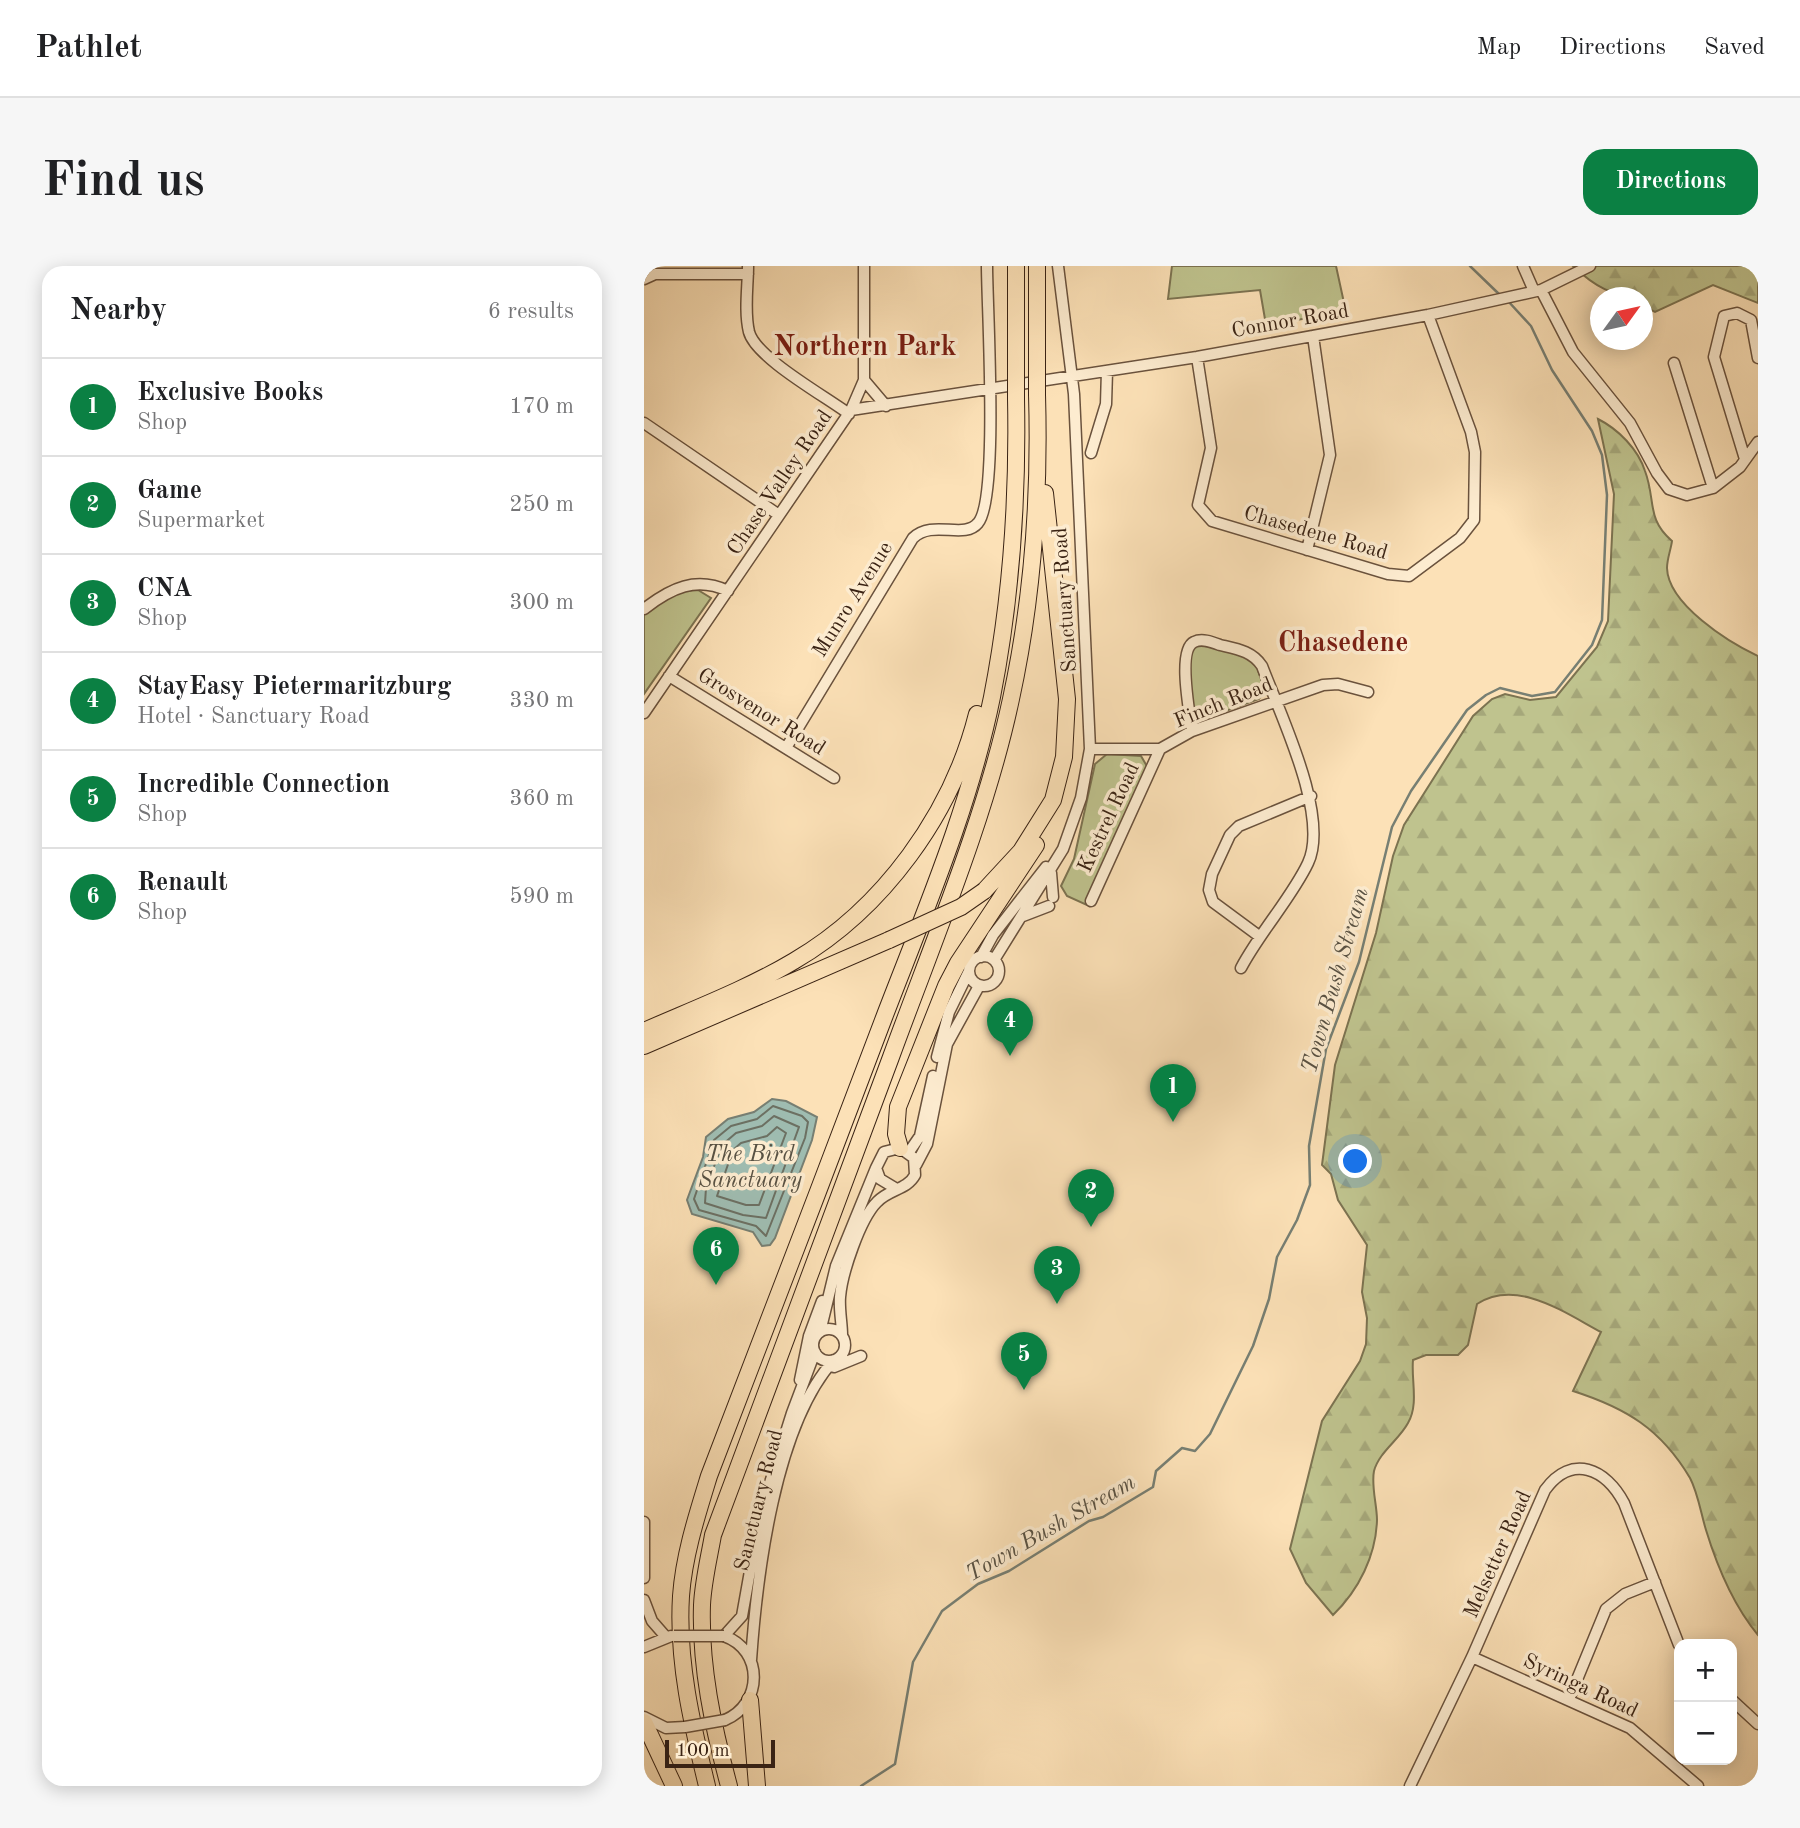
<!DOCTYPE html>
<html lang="en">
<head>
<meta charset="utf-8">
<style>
	:root { --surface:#fff; --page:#f6f6f6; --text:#202124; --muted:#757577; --line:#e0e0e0; --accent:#0b8043 }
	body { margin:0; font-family:"Old Standard TT",serif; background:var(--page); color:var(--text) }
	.controls { position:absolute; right:21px; bottom:21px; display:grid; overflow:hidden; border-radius:14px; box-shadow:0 4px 18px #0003 }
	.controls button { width:63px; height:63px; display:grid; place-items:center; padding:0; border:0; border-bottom:2px solid var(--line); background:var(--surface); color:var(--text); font:35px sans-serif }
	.compass { position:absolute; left:946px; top:21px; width:63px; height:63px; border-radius:50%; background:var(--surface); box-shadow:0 4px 18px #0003; rotate:57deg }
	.scale { position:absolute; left:21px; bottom:18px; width:110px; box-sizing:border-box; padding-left:7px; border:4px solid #3a2314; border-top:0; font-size:19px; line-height:24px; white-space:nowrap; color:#3a2314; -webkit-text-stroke:5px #fdecd0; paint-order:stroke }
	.you { position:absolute; left:712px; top:896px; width:24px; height:24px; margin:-18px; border:5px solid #fff; border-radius:50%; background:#1a73e8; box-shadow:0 0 0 10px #1a73e833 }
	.badge { display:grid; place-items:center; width:46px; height:46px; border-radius:50%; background:var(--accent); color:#fff; font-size:23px; font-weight:700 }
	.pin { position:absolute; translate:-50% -58px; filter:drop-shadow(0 2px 4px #0008) }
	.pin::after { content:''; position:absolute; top:37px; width:24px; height:21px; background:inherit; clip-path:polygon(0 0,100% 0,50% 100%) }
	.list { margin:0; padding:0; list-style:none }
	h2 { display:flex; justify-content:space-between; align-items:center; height:91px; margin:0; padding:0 28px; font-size:30px }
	h2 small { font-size:23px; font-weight:400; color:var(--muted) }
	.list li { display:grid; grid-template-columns:46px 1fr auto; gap:21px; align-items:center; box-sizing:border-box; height:98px; padding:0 28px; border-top:2px solid var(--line) }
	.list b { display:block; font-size:26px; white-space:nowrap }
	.list p { margin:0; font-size:23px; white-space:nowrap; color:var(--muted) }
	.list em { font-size:23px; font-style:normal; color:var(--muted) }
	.map { position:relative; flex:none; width:1114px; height:1520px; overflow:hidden; border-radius:21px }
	header { display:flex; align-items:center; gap:42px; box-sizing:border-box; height:98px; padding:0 35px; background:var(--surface); border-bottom:2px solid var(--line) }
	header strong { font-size:33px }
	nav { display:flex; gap:38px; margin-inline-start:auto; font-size:24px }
	.intro { display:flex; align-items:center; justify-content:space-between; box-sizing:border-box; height:168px; padding:0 42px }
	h1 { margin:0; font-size:49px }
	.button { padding:18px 32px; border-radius:21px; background:var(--accent); color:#fff; font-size:24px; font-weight:700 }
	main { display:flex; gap:42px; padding:0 42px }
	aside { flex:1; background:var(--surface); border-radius:21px; box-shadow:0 4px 18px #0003 }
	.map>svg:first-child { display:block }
	.grass { fill:#bfc38e; stroke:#7c7351; stroke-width:2 }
	.forest { fill:url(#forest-firs); stroke:#7c7351; stroke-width:2 }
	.water { fill:#9fbdb2; stroke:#777f73; stroke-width:2 }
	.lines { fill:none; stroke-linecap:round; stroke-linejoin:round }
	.shore { stroke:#6c7063; stroke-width:2 }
	.stream { stroke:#777f73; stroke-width:2.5 }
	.minor-casing { stroke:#6a523d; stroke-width:13 }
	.highway-casing { stroke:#3a2314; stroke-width:18 }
	.minor { stroke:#fdecd0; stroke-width:10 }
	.highway { stroke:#fce1b7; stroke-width:16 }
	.minor-bridge-casing { stroke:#6a523d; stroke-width:13; stroke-linecap:butt }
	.highway-bridge-casing { stroke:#3a2314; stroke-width:18; stroke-linecap:butt }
	.minor-bridge { stroke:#fdecd0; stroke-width:10 }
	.highway-bridge { stroke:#fce1b7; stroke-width:16 }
	.labels { text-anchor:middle; stroke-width:7; stroke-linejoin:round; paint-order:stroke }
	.street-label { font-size:21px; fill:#3a2314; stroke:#fdecd0 }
	.water-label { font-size:23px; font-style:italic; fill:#585143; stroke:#fdecd0 }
	.district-label { font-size:28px; font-weight:bold; fill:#7a1f14; stroke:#fdecd0 }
</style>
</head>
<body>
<header>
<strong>Pathlet</strong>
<nav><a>Map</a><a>Directions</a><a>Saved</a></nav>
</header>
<div class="intro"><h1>Find us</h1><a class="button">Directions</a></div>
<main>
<aside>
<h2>Nearby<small>6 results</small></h2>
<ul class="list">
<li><span class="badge">1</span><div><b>Exclusive Books</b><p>Shop</p></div><em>170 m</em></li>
<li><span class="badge">2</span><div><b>Game</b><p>Supermarket</p></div><em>250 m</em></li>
<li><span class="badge">3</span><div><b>CNA</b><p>Shop</p></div><em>300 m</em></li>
<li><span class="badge">4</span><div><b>StayEasy Pietermaritzburg</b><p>Hotel · Sanctuary Road</p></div><em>330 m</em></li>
<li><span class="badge">5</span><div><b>Incredible Connection</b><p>Shop</p></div><em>360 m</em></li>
<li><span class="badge">6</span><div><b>Renault</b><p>Shop</p></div><em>590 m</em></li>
</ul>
</aside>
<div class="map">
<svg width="1114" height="1520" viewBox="0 0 1114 1520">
	<defs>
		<pattern id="forest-firs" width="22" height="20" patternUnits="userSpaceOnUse" patternTransform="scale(1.75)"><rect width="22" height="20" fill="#bfc38e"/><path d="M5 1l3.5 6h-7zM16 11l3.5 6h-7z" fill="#a5a77a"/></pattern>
	</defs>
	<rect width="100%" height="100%" fill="#fce1b7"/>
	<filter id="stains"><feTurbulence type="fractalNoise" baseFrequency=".00286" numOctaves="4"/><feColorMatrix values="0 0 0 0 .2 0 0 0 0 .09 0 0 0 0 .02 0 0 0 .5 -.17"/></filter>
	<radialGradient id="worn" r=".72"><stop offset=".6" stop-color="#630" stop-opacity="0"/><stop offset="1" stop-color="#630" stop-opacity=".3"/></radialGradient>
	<path class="grass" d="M528,0h164l10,46 -80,13 -6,-35 -92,9z
		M54,324l13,8 -67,96v-84l36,-19z
		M552,376l58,17 11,31 -6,9 -58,21 -8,-6 -5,-51z
		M463,488l34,2 7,12 -59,138 -22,-10 -6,-10 13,-27 21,-95z"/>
	<path class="forest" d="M929,0h185v37l-45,-18 -58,27 -12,-6v-8c-30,-1 -49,-12 -70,-32z
		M954,153c20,10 40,30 47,52 11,29 1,48 27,70 -1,8 -5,18 -5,27 1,36 61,74 91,88v979c-25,-30 -41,-69 -52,-105 -5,-16 -8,-37 -16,-52 -29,-49 -64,-70 -117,-87l28,-59c-36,-19 -84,-54 -124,-28l-9,41 -10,10h-32l-13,5c-2,20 6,44 -5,63 -9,17 -29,29 -34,48 -3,15 3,34 3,49 -1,35 -18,70 -44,95l-27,-32 -16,-34 32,-128 38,-60 6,-17 1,-26 -5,-26 5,-47 -29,-45 -7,-26 -9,-9 13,-100 41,-132 17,-77 11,-31 69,-109 19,-17 13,-5 25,6 26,-3 41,-50 11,-26 6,-127z"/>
	<path class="water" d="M128,833l14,2 31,16 -5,23 -37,98 -5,7 -8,1 -9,-14 -61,-18 -5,-14 16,-43 3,-20 22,-18 26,-7z"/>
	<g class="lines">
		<path class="shore" d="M129,840l29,10 6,6 -3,16 -39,98 -10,-10 -57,-16 -5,-11 20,-59 17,-14 26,-7z
			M130,850l25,11 -33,91 -23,-3 -38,-12 1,-15 16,-43 14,-12 26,-7z
			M133,861l9,6 -27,72h-13l-29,-9 16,-46 8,-7 26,-7z"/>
		<path class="stream" d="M826,0l30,29
			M217,1520l34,-22 18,-102 29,-51 36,-27 31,-13 80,-50 14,-4 50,-30 3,-16 26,-23 13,3 15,-17 43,-88 16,-47 8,-42 20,-37 13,-35 -1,-39 17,-97 33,-87 33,-135 19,-36 56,-81 19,-15 14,-7 32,8 23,-4 37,-47 10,-25 5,-125 -5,-40 -10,-24 -40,-61 -21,-44 -23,-25"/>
		<g class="minor-casing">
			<path id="minor" d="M104,0c0,21 -4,45 1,66 7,26 76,64 100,82
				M879,0l11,25
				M0,13l11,-5h93
				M897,24l32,62 57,71 27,50 12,16 18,6 26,-7 27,-21 18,-25
				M553,91l14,91 -13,57 14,16 176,53 21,2 51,-38 14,-18 1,-68 -4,-20 -43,-117
				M1030,97l39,125
				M220,114l22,26
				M207,144l13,-30v-114
				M0,157l135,92
				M447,187l15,-49 1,-33
				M1101,193l-31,-102 10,-41 13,-3 14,7 7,38
				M663,284l23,-95 -17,-119
				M0,343c27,-21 52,-33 84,-18
				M25,410l165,102
				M0,447l207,-303 346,-53 231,-42 113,-25 49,-24
				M548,465c-2,-17 -15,-81 2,-89 8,-4 18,0 26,3 17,4 32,6 42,21 18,48 68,150 46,197 -16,34 -48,69 -67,105
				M142,482l127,-210c20,-19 51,2 65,-15 21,-24 9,-215 9,-257
				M446,483h70l32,-18 131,-46 15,-1 30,8
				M407,607l2,24
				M447,635l69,-152
				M379,650l26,-10
				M615,670l-46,-34 -4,-12 3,-16 18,-39 9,-9 72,-30
				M325 705a15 15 0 1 1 30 0a15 15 0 1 1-30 0Z
				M337,691l12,-22 53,-68
				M350,694l69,-111 18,-51 9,-49 -16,-355 -16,-128
				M293,791l12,-45 20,-41
				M265,886l11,-16 13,-60
				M272,899l11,-21 20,-100 32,-58
				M169 1079a16 16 0 1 1 32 0a16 16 0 1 1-32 0Z
				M176,1066l16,-66 40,-98
				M198,1069c0,-12 -3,-25 -2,-38 2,-24 20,-78 37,-95 12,-13 30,-12 38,-27l-1,-17 -14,-10 -16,4 -8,16 4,11 15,9
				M190,1101l27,-11
				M156,1114l9,-44 13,-35
				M0,1256v56
				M0,1334l8,21 14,16
				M0,1381l27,-11
				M828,1391l158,71 68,58
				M107,1394c6,-86 24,-235 83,-300
				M925,1433l37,-90 19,-15 30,-12
				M1088,1434l26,24
				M0,1451l22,11 19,-1
				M81,1454c38,-16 39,-70 -1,-84l18,-20 15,-84 12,-46 23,-73 23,-61
				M766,1520l62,-129 73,-167c27,-37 61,-21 79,13l55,142"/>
		</g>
		<g class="highway-casing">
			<path id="highway" d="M393,0v94
				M372,96v-96
				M340,625l37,-40 32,-51 11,-43 3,-58 -22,-206
				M0,765c50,-22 103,-42 150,-70 89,-52 158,-147 183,-247
				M0,780l245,-106
				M256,882l-4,-14 2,-27 48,-121 12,-23 78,-118
				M106,1434l7,86
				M0,1456l30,64
				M63,1520c-15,-62 -30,-125 -26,-190 3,-41 16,-81 28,-120 59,-154 118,-307 176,-461 40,-104 85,-209 107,-318 19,-97 26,-200 24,-299
				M85,1520c-16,-59 -29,-120 -27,-181 1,-23 7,-47 11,-70 60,-159 120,-318 178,-478 42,-115 95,-240 120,-358 22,-101 29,-202 26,-305"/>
		</g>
		<use href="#minor" class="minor"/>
		<use href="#highway" class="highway"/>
		<g class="minor-bridge-casing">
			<path id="minor-bridge" d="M30,1370h50
				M41,1461l40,-7"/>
		</g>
		<g class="highway-bridge-casing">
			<path id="highway-bridge" d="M393,94v34
				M372,96v36
				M245,674l72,-33 23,-16"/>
		</g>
		<use href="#minor-bridge" class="minor-bridge"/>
		<use href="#highway-bridge" class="highway-bridge"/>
	</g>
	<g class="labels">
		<g class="street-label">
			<text transform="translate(646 54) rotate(-10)" y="7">Connor Road</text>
			<text transform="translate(135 216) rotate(-56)" y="7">Chase Valley Road</text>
			<text transform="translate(672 266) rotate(16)" y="7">Chasedene Road</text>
			<text transform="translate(208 333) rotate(-58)" y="7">Munro Avenue</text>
			<text transform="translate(420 334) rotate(-94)" y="7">Sanctuary Road</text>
			<text transform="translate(579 436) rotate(-22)" y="7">Finch Road</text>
			<text transform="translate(118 445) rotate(32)" y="7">Grosvenor Road</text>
			<text transform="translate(464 551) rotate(-65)" y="7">Kestrel Road</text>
			<text transform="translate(114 1234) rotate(-76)" y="7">Sanctuary Road</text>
			<text transform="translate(853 1288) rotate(-66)" y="7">Melsetter Road</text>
			<text transform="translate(937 1419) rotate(25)" y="7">Syringa Road</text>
		</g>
		<g class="water-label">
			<text transform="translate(690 714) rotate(-74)" y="8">Town Bush Stream</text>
			<text x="106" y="895">The Bird<tspan x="106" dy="26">Sanctuary</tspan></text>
			<text transform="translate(406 1261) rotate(-30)" y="8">Town Bush Stream</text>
		</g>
		<g class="district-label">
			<text x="221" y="89">Northern Park</text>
			<text x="699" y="385">Chasedene</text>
		</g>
	</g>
	<rect width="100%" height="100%" filter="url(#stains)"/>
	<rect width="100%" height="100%" fill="url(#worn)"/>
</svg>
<div class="controls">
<button>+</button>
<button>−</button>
</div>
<svg class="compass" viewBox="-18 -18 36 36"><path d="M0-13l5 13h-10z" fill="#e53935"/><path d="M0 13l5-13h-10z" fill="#757577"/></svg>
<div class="scale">100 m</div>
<div class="you"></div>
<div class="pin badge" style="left:529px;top:856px">1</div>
<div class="pin badge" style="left:447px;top:961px">2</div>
<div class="pin badge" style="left:413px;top:1038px">3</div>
<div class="pin badge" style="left:366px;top:790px">4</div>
<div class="pin badge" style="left:380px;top:1124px">5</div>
<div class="pin badge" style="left:72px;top:1019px">6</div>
</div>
</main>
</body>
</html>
